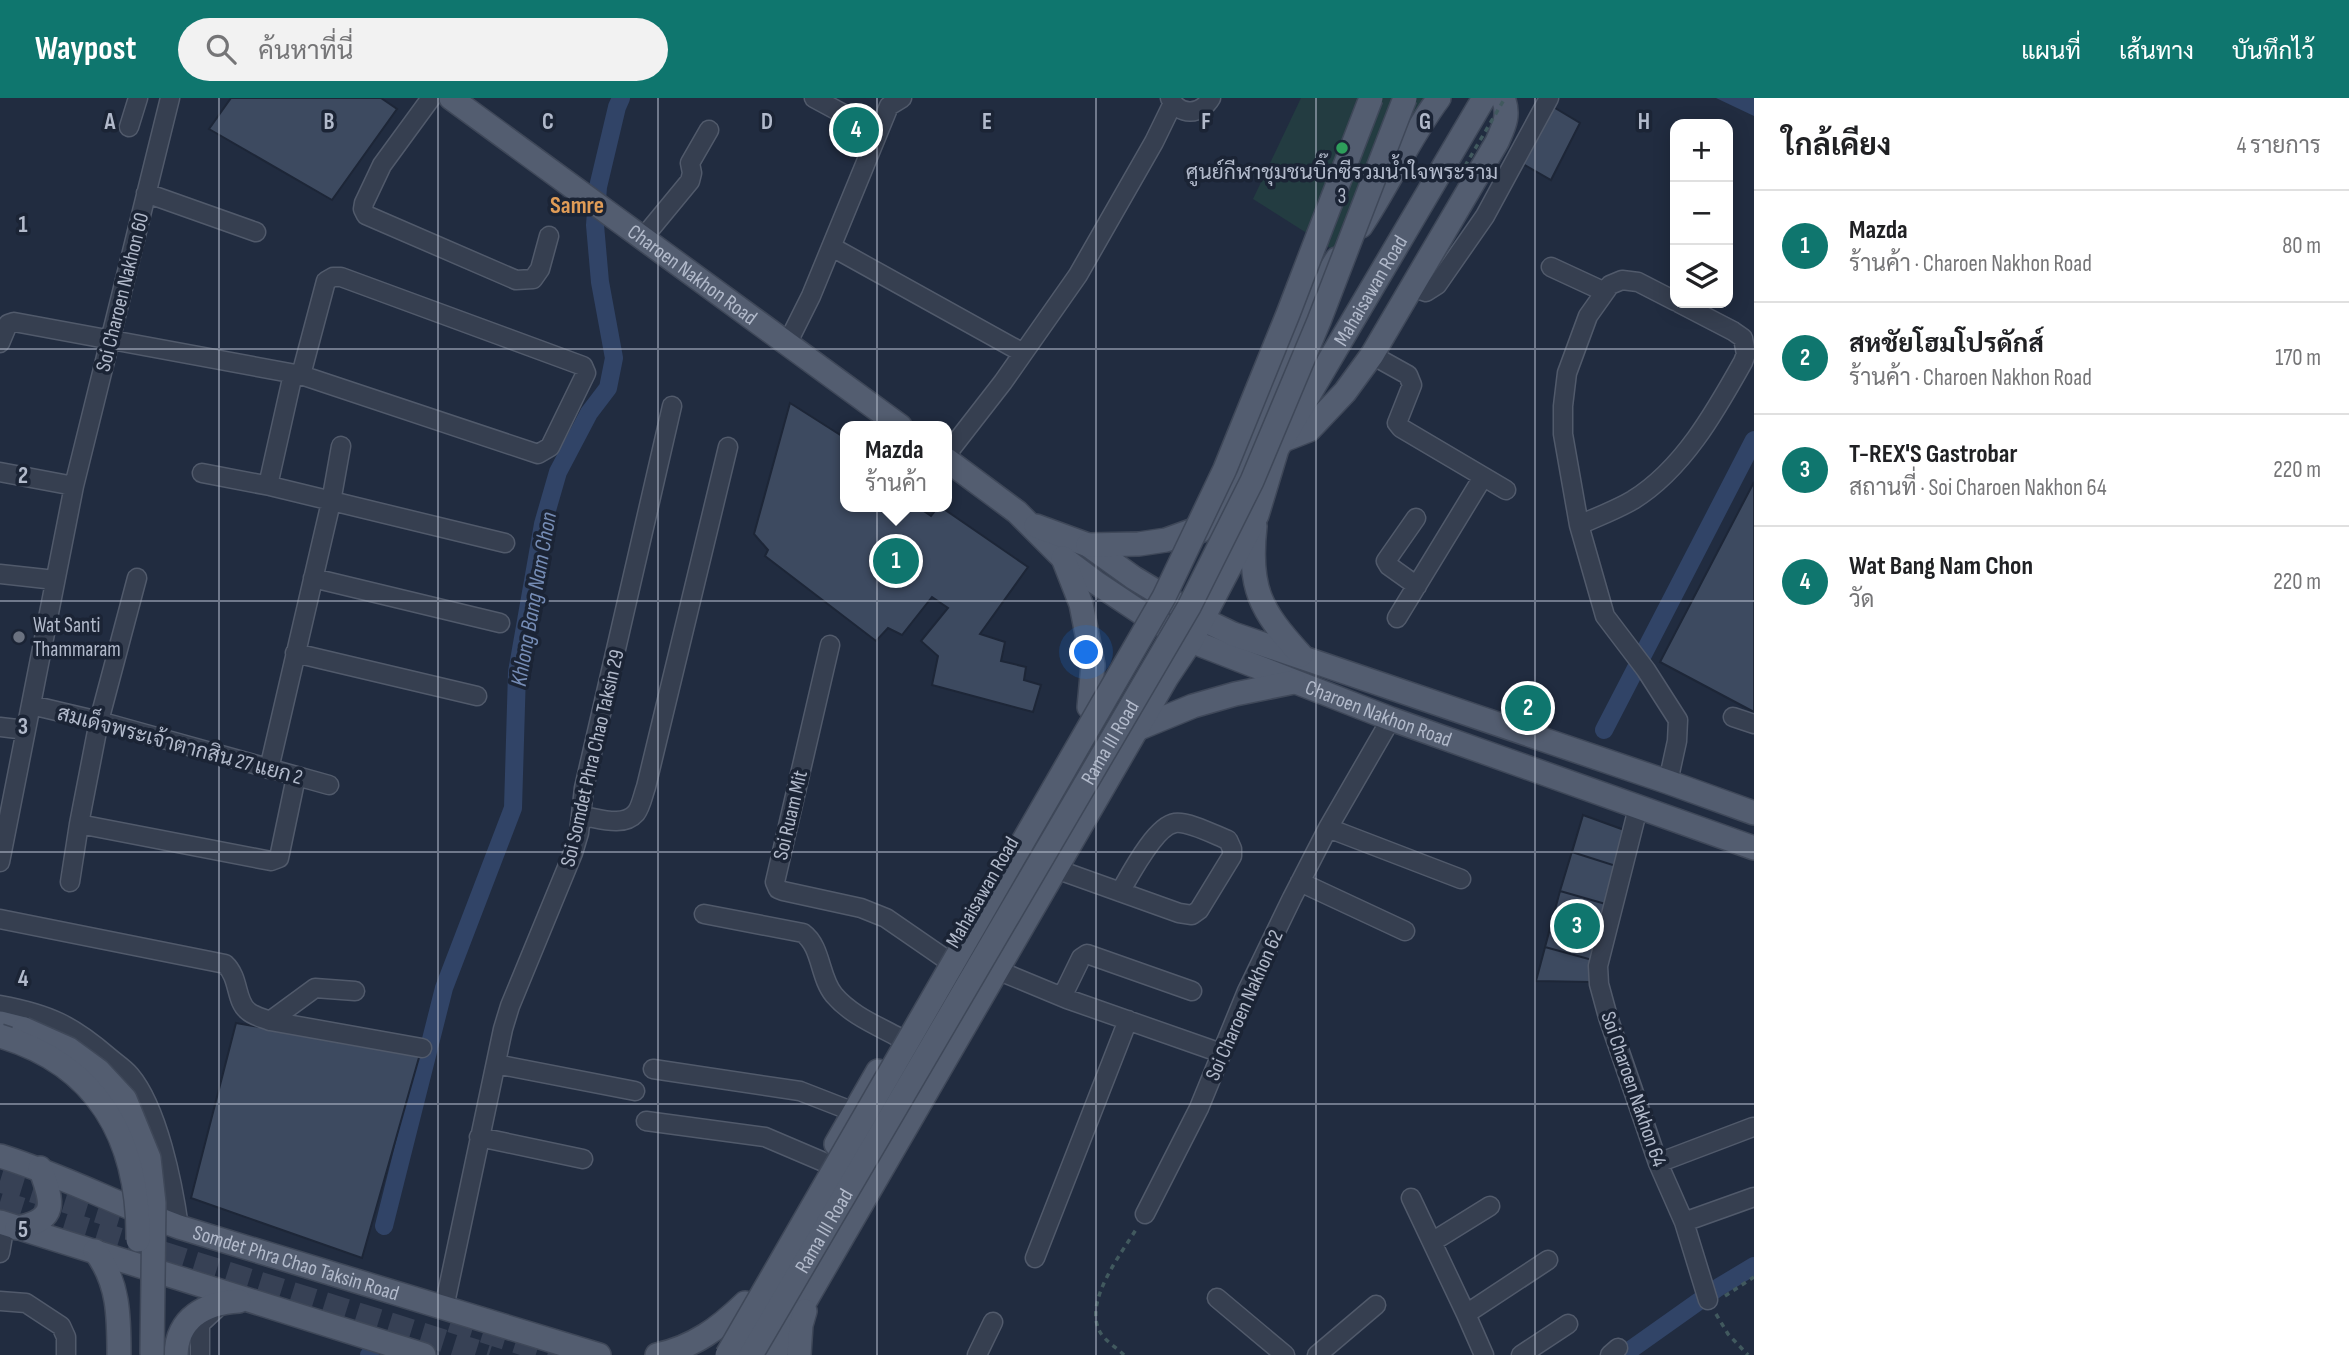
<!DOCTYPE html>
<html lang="th">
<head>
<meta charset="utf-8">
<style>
	:root { --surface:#fff; --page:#f2f2f2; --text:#202124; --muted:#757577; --line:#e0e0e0; --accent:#0f766e }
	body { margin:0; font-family:"Sofia Sans Condensed",Sarabun,sans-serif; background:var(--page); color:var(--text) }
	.controls { position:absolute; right:21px; top:21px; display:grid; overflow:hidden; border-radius:14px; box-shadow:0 4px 18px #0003 }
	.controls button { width:63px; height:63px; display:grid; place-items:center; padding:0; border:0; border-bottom:2px solid var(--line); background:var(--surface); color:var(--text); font:35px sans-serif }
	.you { position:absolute; left:1087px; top:555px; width:24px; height:24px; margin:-18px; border:5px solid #fff; border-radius:50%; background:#1a73e8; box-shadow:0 0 0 10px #1a73e833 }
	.badge { display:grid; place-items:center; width:46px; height:46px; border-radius:50%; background:var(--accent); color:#fff; font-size:23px; font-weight:700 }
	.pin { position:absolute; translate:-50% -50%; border:4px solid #fff; box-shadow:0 2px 7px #0006 }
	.popup { position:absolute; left:840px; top:323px; width:112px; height:91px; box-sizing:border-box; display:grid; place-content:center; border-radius:14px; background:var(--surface); filter:drop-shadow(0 2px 5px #0005); font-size:23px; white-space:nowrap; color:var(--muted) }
	.popup b { font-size:26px; color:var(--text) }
	.popup::after { content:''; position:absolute; left:50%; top:100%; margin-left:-14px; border:14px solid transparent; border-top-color:var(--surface) }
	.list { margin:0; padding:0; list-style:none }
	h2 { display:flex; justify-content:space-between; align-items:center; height:91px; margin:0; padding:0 28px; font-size:30px }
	h2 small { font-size:23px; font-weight:400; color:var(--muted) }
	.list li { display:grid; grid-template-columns:46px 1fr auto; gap:21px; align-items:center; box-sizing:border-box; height:112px; padding:0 28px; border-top:2px solid var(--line) }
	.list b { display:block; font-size:26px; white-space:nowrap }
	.list p { margin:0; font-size:23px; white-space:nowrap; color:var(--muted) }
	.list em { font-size:23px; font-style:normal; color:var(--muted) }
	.icon { flex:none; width:38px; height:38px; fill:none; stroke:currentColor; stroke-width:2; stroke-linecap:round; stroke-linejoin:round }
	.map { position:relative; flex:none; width:1754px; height:1257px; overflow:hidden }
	header { display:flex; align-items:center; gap:42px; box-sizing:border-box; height:98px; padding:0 35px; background:var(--accent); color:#fff }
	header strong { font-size:33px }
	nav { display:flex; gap:38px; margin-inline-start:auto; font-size:24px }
	.search { width:490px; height:63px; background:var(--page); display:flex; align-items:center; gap:18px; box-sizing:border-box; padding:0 24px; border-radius:38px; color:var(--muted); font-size:26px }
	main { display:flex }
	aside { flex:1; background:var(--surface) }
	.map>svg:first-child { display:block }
	.green { fill:#233c41 }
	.water { fill:#314467 }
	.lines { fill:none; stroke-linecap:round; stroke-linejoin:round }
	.canal { stroke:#314467; stroke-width:18 }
	.building { fill:#3d4a60; stroke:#1d2637; stroke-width:2 }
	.major-tunnel { stroke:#374155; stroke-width:23; stroke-dasharray:23 11; stroke-linecap:butt }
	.minor-casing { stroke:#515a6b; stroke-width:21 }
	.major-casing { stroke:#3f4859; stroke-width:26 }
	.path { stroke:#41595e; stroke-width:3.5; stroke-dasharray:5 5; stroke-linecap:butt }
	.minor { stroke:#363f50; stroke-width:18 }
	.major { stroke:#535d70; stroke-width:23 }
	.major-bridge-casing { stroke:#3f4859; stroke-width:26; stroke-linecap:butt }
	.path-bridge { stroke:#41595e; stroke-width:3.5; stroke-dasharray:5 5; stroke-linecap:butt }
	.major-bridge { stroke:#535d70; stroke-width:23 }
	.grid { fill:none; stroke:#b2bacb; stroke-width:2; stroke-opacity:0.55 }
	.leisure-dot { fill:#2e9e5b; stroke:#1b2435; stroke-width:2.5 }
	.worship-dot { fill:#6b7280; stroke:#1b2435; stroke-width:2.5 }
	.labels { text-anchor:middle; stroke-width:7; stroke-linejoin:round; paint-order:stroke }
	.poi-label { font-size:21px; fill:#b2bacb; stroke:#1b2435 }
	.street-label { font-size:21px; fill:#b2bacb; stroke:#1b2435 }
	.water-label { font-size:23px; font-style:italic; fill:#768db6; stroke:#1b2435 }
	.quarter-label { font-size:24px; font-weight:bold; fill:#e09c57; stroke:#1b2435 }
	.grid-label { font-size:23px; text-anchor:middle; font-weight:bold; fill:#b2bacb; stroke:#1b2435; stroke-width:7; stroke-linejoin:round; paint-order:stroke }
</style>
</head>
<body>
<header>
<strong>Waypost</strong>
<div class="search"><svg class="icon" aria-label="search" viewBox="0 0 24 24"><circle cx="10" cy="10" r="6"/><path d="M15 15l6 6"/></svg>ค้นหาที่นี่</div>
<nav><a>แผนที่</a><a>เส้นทาง</a><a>บันทึกไว้</a></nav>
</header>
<main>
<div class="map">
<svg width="1754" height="1257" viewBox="0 0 1754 1257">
	<rect width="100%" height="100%" fill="#212c40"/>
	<path class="green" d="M1301,0h140l-106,153 -82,-52z"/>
	<path class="water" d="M1716,0h38v18z"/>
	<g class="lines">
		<path class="canal" d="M1604,632l150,-290
			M384,1128l60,-238 69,-180 4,-136 26,-148 15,-52 31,-59 19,-25 6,-30 -14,-76 -5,-57 3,-38 19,-80 4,-9
			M369,1257h1
			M1623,1257l96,-68 35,-21"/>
	</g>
	<path class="building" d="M231,0h150l16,11 -65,91 -123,-71z
		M1550,7l30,18 -29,57 -30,-17z
		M790,305l55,35v69h73l13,9 7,-9h3l87,60 -48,67 25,8 -4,19 25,6 -2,13 17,5 -8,27 -101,-27 6,-29 -17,-15 27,-33 -16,-11 -30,38 -14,-7 -12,13 -111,-85 3,-6 -14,-16z
		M1754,384v230l-94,-50z
		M1583,717l44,16 -37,151 -54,-1 24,-90z
		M1583,717l44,16 -8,36 -47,-15z
		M1560,793l49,14 -13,56 -51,-14z
		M236,925l184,31 -58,204 -171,-60z"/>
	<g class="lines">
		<path class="major-tunnel" d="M0,1083l154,48
			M0,1104l489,153
			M451,1223l107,34"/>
		<g class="minor-casing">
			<path id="minor" d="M431,0l-49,67 -18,38 -1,6 3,6 150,65 17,-1 7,-10 9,-33
				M814,0l63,34
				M1170,0c10,19 31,17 41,0
				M129,29l9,-29
				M146,95l110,39
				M643,140l47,-57 2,-8 -2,-10 19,-33
				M832,149l191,106
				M1551,169l54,25
				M1411,189l15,5 11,-7 48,-69 64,-118
				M0,245l8,-19 6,-2 287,53 237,79 12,-7 36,-74 -3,-7 -242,-89h-8l-7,4 -25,94
				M787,246l24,-48 78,-190 13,-8
				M1372,257l36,20 4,10 -15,38 4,5 105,62
				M947,356l56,-72 75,-107 76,-133 19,-39
				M0,374l74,14
				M202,375l68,13 235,57
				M270,388l-1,-5 24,-107
				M1416,420l-30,43 3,5 28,20
				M1579,427c18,-8 37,-15 54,-25 50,-31 82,-88 110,-138l3,-8 -3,-16 -10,-7 -54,-28
				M0,476l55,6
				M137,480l-38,143 -20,103 192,37 8,-3 17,-81
				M313,480l187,45
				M1397,520l86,-141
				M830,547l-55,237 3,7 5,2 78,17 25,10 58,40
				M295,555l182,43
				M31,607l68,16 230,64
				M1733,619l21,7
				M0,629l26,3
				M269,671l62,-267 10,-56
				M1668,684l9,-41 1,-21 -32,-50 -41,-54 -26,-91 -16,-91v-28l4,-33 21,-57 22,-31 12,-5 16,2 37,19
				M1638,710l-40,158 1,18 9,33 50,146 26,59 24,78
				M582,718c16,2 41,12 54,-3 5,-6 7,-18 10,-26l82,-340
				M1328,730l133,51
				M0,764l74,-376 96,-388
				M1056,771l123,44 13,2 7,-5 33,-54v-7l-4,-9c-13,-5 -40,-19 -53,-17 -20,3 -45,52 -55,69
				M70,784l9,-58
				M1300,784l105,49
				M704,816l99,19c19,14 16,44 31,62 17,20 42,30 64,42
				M0,821l225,45c15,14 10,37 23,47 5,5 15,7 22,10l152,27
				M997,872l70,29 154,54
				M1062,899l19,-39 6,-4 105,37
				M0,907c49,9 72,20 109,52 7,6 15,11 21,18 28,33 43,109 49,152
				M270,923l45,-33 40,3
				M496,966l139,27
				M653,971l147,22 54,21
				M646,1023l119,16 61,26
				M479,1039l104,22
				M1658,1065l95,-36
				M1411,1100l55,116 18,41
				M1145,1116l54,-106 48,-117 45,-93 36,-70 63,-109
				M1684,1124l70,-25
				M1432,1144l58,-36
				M0,1155l5,-29
				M1035,1160l93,-238
				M1217,1200l68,57
				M0,1203l26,2 35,23 5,11v18
				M444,1210l59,-279 7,-23 63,-153 6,-20 5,-45 88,-382
				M1466,1216l82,-54
				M200,1257v-31l16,-15
				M977,1257l16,-33
				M1317,1257l59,-50
				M1521,1257l47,-31
				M1610,1257l8,-7"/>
		</g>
		<g class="major-casing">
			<g id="major">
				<path id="s1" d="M451,0l449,328"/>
				<path d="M1361,128c28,-42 48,-88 78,-128"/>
				<path d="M1281,343l28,-11 36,-38 27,-37 125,-213c7,-16 13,-27 6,-44"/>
				<path id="s2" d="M947,362l70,52 46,46 32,24 48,32 48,27 200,78 363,129"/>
				<path d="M1237,385l58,-149 20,-40 22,-35"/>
				<path d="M1036,428l52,19 46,33 68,41 31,15 435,148 86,31"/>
				<path d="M1255,428c-7,62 5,84 46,129"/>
				<path d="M1200,433l34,-42 25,-23"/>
				<path d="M1088,447l51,-1 27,-4 36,-13"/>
				<path d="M1063,460l18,46 12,61 -4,42"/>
				<path d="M1137,631l56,-23 42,-12 59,-12"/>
				<path d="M0,925l24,6"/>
				<path d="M836,1046l42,-73"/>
				<path id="s3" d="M0,1058c62,19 118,49 179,71l420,128"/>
				<path d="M0,1124l424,133"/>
				<path d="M17,1130c43,-9 35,-27 23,-60"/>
				<path d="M95,1153c24,31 24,66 24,104"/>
				<path d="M176,1257c1,-38 30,-52 63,-54"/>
				<path d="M657,1257c37,-8 62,-27 88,-52"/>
				<path id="s4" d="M774,1257l393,-678 24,-36 66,-126 20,-66 207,-351"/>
				<path d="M799,1257l2,-30 4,-14"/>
			</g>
		</g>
		<path class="path" d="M1725,1198l29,-19
			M1716,1216l12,20 20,21
			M1124,1257c-7,-7 -19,-14 -24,-23 -17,-30 21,-78 37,-104"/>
		<use href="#minor" class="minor"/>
		<use href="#major" class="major"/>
		<g class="major-bridge-casing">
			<g id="major-bridge">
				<path d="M24,931l45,20 30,22 26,28 24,59 5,45 -2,152"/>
				<path d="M0,938c99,29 139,105 138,204"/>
				<path d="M727,1257l437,-758 61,-128 63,-155 83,-216"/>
				<path id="s5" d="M751,1257l438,-748 63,-126 67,-160 86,-223"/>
			</g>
		</g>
		<path class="path-bridge" d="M1465,68l40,-68"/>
		<use href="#major-bridge" class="major-bridge"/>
	</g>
	<path class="grid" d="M219,0v1257M438,0v1257M658,0v1257M877,0v1257M1096,0v1257M1316,0v1257M1535,0v1257M0,251h1754M0,503h1754M0,754h1754M0,1006h1754"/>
	<circle class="leisure-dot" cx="1342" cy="50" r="7"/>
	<circle class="worship-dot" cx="19" cy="539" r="7"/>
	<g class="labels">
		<g class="poi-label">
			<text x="1342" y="81">ศูนย์กีฬาชุมชนบิ๊กซีรวมน้ำใจพระราม<tspan x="1342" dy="24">3</tspan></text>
			<text x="33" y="534" text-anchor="start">Wat Santi<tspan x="33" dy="24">Thammaram</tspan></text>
		</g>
		<g class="street-label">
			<text dy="7" stroke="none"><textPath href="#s1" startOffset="299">Charoen Nakhon Road</textPath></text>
			<text transform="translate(122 194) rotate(-76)" y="7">Soi Charoen Nakhon 60</text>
			<text dy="7" stroke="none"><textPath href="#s4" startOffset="1222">Mahaisawan Road</textPath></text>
			<text dy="7" stroke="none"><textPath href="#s2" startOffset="506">Charoen Nakhon Road</textPath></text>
			<text dy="7" stroke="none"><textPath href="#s5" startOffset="710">Rama III Road</textPath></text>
			<text transform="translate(180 647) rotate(15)" y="7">สมเด็จพระเจ้าตากสิน 27 แยก 2</text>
			<text transform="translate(592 660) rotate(-77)" y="7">Soi Somdet Phra Chao Taksin 29</text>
			<text transform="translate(790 717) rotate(-77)" y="7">Soi Ruam Mit</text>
			<text transform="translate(982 794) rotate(-60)" y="7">Mahaisawan Road</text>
			<text transform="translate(1244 907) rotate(-66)" y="7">Soi Charoen Nakhon 62</text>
			<text transform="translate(1634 991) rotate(71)" y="7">Soi Charoen Nakhon 64</text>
			<text dy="7" stroke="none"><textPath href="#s5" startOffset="144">Rama III Road</textPath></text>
			<text dy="7" stroke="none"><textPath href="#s3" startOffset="315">Somdet Phra Chao Taksin Road</textPath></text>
		</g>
		<g class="water-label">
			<text transform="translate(533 501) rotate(-80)" y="8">Khlong Bang Nam Chon</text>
		</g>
		<g class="quarter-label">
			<text x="577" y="115">Samre</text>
		</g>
	</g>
	<g class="grid-label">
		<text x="110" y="31">A</text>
		<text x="329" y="31">B</text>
		<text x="548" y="31">C</text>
		<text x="767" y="31">D</text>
		<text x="987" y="31">E</text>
		<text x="1206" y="31">F</text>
		<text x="1425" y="31">G</text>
		<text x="1644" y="31">H</text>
		<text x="23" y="134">1</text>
		<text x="23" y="385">2</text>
		<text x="23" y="636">3</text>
		<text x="23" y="888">4</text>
		<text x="23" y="1139">5</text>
	</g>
</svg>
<div class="controls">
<button>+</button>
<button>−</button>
<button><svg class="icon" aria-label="layers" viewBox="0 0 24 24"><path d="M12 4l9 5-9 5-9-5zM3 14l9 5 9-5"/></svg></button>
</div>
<div class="you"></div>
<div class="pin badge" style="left:896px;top:463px">1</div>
<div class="popup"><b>Mazda</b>ร้านค้า</div>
<div class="pin badge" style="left:1528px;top:610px">2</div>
<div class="pin badge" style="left:1577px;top:828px">3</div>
<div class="pin badge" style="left:856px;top:32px">4</div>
</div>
<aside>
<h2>ใกล้เคียง<small>4 รายการ</small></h2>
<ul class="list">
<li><span class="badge">1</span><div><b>Mazda</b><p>ร้านค้า · Charoen Nakhon Road</p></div><em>80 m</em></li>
<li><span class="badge">2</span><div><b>สหชัยโฮมโปรดักส์</b><p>ร้านค้า · Charoen Nakhon Road</p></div><em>170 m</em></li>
<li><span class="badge">3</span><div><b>T-REX'S Gastrobar</b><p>สถานที่ · Soi Charoen Nakhon 64</p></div><em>220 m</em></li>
<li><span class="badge">4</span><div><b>Wat Bang Nam Chon</b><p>วัด</p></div><em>220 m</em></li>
</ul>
</aside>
</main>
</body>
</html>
